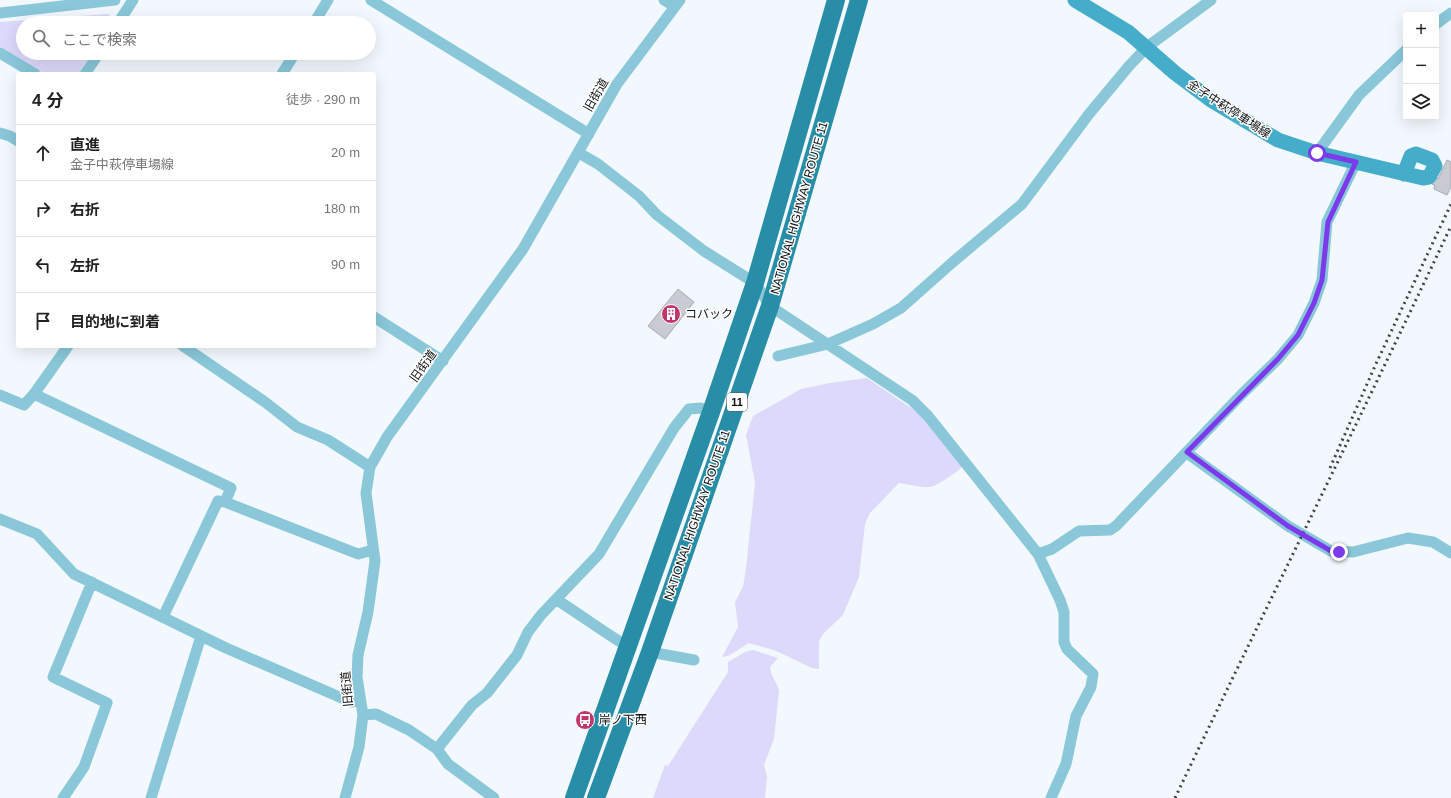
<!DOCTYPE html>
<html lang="ja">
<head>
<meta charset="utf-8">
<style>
	:root { --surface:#fff; --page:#f2f2f2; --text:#222; --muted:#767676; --line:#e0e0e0 }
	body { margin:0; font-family:Arial,"Noto Sans JP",sans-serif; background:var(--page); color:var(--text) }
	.controls { position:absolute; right:12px; top:12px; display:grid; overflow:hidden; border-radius:4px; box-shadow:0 4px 16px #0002 }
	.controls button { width:36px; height:36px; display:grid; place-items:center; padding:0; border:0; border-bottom:1px solid var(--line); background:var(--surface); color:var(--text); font:20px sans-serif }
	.stop { position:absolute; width:12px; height:12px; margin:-9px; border:3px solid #7c3aed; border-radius:50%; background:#fff }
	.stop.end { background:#7c3aed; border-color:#fff; box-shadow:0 1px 4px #0008 }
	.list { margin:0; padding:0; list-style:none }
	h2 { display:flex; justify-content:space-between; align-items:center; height:52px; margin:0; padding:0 16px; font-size:17px }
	h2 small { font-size:13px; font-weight:400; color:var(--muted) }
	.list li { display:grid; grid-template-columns:26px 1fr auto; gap:12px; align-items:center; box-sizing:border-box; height:56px; padding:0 16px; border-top:1px solid var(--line) }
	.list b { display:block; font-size:15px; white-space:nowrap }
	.list p { margin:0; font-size:13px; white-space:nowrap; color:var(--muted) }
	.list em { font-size:13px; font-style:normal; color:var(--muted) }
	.icon { flex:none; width:22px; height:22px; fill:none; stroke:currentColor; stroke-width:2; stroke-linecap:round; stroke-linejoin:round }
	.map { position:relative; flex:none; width:1451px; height:798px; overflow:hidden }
	.search { position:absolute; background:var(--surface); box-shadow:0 4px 16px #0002; left:16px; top:16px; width:360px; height:44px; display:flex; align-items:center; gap:10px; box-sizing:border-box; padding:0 14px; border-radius:22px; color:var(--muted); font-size:15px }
	.panel { position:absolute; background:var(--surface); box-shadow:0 4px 16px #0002; left:16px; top:72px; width:360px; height:276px; border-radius:4px }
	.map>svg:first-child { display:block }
	.green { fill:#dcd9fb }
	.building { fill:#c8cbd1; stroke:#a8abb1 }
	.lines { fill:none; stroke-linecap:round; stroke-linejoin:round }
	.minor { stroke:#89c7d9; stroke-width:11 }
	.secondary { stroke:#45adc9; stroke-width:15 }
	.trunk { stroke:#288da6; stroke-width:18 }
	.rail { stroke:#404346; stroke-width:3; stroke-dasharray:2 4; stroke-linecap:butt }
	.route { stroke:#7c3aed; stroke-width:5 }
	.labels { text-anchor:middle; stroke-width:3; stroke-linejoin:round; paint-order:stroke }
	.shield { fill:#fff; stroke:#565758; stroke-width:1 }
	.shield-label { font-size:11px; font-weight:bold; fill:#0d0f11 }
	.street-label { font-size:12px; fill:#0d0f11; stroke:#fff }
	.poi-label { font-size:12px; fill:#0d0f11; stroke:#fff; text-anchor:start }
</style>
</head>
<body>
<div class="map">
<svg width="1451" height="798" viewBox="0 0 1451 798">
	<rect width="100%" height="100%" fill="#f2f8fd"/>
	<path class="green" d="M107,14l7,4 -3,5h-88v30h69l-14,21h-33l-45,-27v-25z
		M867,378l53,36 42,53c-5,5 -25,19 -32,20 -9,1 -22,-3 -31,-4l-29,30 -5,11 -6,53 -16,38 -20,19 -4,7v28l-7,-1 -38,-18 -25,-7 -21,13 -6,1 16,-30 -3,-25 8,-15 3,-19 9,-85 -9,-48 7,-19 48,-27 29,-6z
		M753,650l25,8 -8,9c1,10 7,15 9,24l-5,48 -10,26 3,12 -2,21h-112l12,-33 3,1 60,-94v-10l17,-10z"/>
	<path class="building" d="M1447,160l4,2v25l-4,8 -13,-6 1,-4 -3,-1 3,-6 3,1z
		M678,289l16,13 -29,37 -17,-13z"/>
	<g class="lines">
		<path class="minor" d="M371,0l218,134
			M664,0l10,6
			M0,13l115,-13
			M118,23l15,-23
			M314,23l14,-23
			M1436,24l15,-11
			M0,53l35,21
			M85,74l14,-21
			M282,74l13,-21
			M0,133l10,3 8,5
			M579,153l19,11 41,32 18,19 47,36 51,32 15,23 142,94 16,16 110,138 22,46 4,12v30l3,7 26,25 -2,13 -15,29 -10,48 -15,34
			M1317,153l42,-58 47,-45
			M374,317l69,44
			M68,346l-34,48 197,94 -6,14 133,52 15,-4
			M183,346l82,56 32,25 31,13 42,27
			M778,356l50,-12 45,-20 28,-16 53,-47 68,-57 67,-90 40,-48 18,-19 64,-47
			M0,395l24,10 10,-11
			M1187,453l101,73 43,25 22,1 55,-14 25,4 18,11
			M0,519l37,15 37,40 152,74 125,54 9,-1
			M1038,554l14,-5 27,-18 31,-1 6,-4 126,-132 36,-35 20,-24 16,-32 8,-23 5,-58 29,-60
			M557,600c24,15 46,32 70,46
			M163,617l55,-116 7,1
			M650,652l44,8
			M363,715l13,-1 33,16 28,19 11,15 46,34
			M437,749l35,-44 15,-12 30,-38 11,-23 13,-17 58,-61 75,-126 15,-19 12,-1 10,4
			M63,798l21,-31 23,-64 -54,-26 39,-95
			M151,798l50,-162
			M345,798l14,-51 4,-32 -6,-38 1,-22 10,-43 7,-51 -9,-68 4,-26 17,-30 136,-188 94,-165 63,-84"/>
		<path class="secondary" d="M1075,0l53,32 47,41 36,27 67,40 39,13 106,25 6,-1 6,-11 -3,-6 -16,-6 -5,2 -7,18"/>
		<path class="trunk" d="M574,798l137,-386 44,-129 81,-283
			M596,798l54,-146 120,-346 89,-306"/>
		<path class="rail" d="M1330,468l45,-102 76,-162
			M1175,798c91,-191 186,-381 276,-572"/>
	</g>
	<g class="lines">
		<path class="route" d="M1317,153l39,9 -28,60 -6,58 -8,23 -16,32 -20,24 -91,93 101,74 43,25 8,1"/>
	</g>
	<defs>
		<g id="building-disc" transform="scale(1)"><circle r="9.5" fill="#c1366f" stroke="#fff"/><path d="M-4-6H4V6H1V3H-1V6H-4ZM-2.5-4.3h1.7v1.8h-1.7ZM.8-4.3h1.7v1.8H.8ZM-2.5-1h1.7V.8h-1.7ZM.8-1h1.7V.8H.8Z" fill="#fff"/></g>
		<g id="bus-disc" transform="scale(1)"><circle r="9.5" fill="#c1366f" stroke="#fff"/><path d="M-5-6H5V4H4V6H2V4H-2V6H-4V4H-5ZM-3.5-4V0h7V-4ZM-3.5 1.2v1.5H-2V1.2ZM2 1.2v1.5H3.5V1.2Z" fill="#fff"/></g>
	</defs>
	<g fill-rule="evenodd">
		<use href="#building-disc" x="671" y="314"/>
		<use href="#bus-disc" x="585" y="720"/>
	</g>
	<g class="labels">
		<rect class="shield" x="727" y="393" width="20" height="18" rx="3"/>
		<g class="shield-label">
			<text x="737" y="406">11</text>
		</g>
		<g class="street-label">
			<text transform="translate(596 95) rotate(-60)" y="4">旧街道</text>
			<text transform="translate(1229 109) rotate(33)" y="4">金子中萩停車場線</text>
			<text transform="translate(799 208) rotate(-74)" y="4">NATIONAL HIGHWAY ROUTE 11</text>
			<text transform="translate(423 366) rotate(-54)" y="4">旧街道</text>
			<text transform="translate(697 515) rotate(-71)" y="4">NATIONAL HIGHWAY ROUTE 11</text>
			<text transform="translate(347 689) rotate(-95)" y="4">旧街道</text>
		</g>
		<g class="poi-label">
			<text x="685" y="318">コバック</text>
			<text x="599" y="724">岸ノ下西</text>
		</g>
	</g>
</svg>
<div class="controls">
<button>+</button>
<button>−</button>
<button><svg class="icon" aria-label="layers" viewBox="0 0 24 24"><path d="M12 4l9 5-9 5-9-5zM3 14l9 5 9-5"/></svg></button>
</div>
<div class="stop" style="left:1317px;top:153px"></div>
<div class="stop end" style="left:1339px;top:552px"></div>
<div class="search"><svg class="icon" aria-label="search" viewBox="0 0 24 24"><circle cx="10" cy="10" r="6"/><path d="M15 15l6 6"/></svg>ここで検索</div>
<section class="panel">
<h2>4 分<small>徒歩 · 290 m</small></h2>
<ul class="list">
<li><svg class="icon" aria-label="ahead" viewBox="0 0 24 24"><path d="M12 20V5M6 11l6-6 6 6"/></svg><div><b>直進</b><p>金子中萩停車場線</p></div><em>20 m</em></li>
<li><svg class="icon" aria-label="right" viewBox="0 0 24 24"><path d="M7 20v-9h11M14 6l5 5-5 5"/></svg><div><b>右折</b></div><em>180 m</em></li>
<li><svg class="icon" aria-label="left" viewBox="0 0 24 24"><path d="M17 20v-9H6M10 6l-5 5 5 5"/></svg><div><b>左折</b></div><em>90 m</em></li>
<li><svg class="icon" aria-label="arrive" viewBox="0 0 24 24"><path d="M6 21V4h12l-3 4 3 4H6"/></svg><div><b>目的地に到着</b></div></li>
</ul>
</section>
</div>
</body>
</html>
